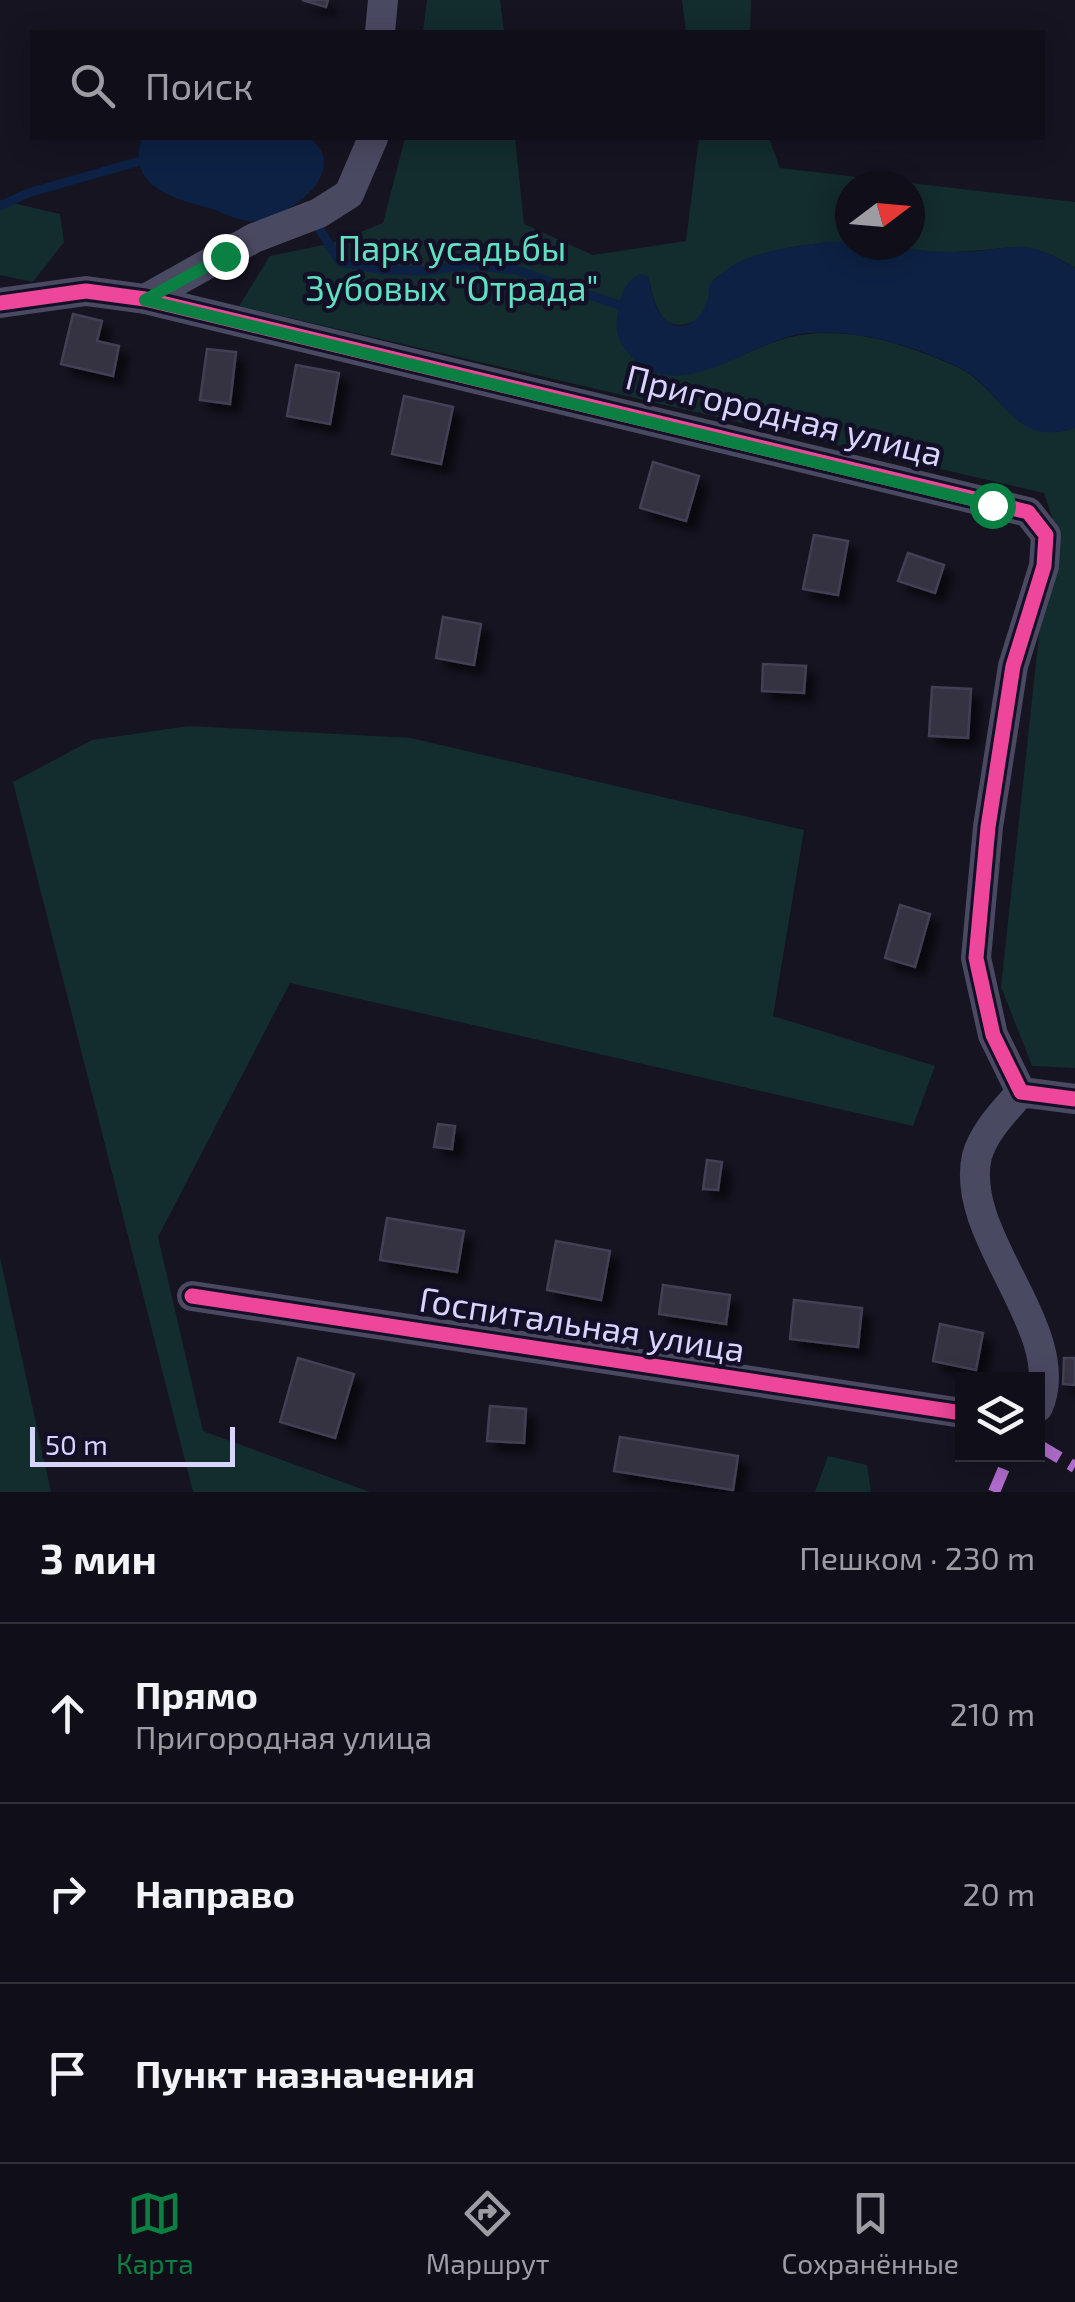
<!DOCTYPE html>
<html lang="ru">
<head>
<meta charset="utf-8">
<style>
	:root { --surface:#100f19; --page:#191822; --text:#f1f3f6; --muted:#9c9ca2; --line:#302f38; --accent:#0b8043 }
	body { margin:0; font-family:"Exo 2",sans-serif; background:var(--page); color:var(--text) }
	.controls { position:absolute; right:30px; bottom:30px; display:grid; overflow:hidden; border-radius:0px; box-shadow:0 5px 25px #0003 }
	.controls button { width:90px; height:90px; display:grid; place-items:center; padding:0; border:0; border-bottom:2px solid var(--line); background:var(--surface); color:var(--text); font:50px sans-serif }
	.compass { position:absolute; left:835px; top:170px; width:90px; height:90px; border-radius:50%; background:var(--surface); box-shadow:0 5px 25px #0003; rotate:74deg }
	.scale { position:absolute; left:30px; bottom:25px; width:205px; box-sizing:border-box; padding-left:10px; border:5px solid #d9d4ff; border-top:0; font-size:28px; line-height:35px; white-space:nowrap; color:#d9d4ff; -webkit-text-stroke:8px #130f26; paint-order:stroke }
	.stop { position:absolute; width:30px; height:30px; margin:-22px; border:8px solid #0b8043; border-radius:50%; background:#fff }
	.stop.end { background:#0b8043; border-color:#fff; box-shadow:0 2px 10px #0008 }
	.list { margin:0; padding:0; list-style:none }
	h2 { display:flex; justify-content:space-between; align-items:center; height:130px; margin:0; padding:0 40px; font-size:42px }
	h2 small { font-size:32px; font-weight:400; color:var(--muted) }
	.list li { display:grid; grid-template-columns:65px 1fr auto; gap:30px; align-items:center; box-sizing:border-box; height:180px; padding:0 40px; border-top:2px solid var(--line) }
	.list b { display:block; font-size:38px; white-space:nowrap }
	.list p { margin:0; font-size:32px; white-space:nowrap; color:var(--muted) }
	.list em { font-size:32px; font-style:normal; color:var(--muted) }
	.icon { flex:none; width:55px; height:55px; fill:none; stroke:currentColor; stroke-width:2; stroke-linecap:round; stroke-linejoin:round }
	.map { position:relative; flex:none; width:1075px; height:1492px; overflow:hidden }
	.search { position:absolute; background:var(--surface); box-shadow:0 5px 25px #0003; left:30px; right:30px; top:30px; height:110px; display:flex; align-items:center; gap:25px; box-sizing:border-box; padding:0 35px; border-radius:0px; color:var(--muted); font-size:38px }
	.sheet { height:670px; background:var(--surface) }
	nav { display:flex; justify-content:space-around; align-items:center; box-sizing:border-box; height:140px; border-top:2px solid var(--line); background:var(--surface); font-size:28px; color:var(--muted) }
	nav a { display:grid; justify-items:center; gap:5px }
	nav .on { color:var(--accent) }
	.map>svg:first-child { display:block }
	.green { fill:#132c2d }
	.water { fill:#0d2144 }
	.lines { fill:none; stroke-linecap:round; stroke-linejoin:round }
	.stream { stroke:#0d2144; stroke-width:9 }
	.building { fill:#343243; stroke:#433f54; stroke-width:2.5; filter:url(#shadow) }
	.minor { stroke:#4a4962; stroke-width:30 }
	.quiet { stroke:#b06ccc; stroke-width:12; stroke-dasharray:25 12; stroke-linecap:butt }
	.cycleway-casing { stroke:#130f26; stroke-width:21 }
	.cycleway { stroke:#ed469a; stroke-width:15 }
	.route { stroke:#0b8043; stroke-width:12 }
	.labels { text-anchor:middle; stroke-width:9; stroke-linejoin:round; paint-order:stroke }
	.park-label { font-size:35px; fill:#5fe0c0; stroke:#130f26 }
	.street-label { font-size:35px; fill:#d9d4ff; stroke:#130f26 }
</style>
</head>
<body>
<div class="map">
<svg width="1075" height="1492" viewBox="0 0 1075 1492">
	<defs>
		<filter id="shadow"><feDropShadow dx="9" dy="9" stdDeviation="5" flood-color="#0009"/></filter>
	</defs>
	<rect width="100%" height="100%" fill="#161421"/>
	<path class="green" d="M427,0h73l4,32h-81z
		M682,0h69l-1,32h-64z
		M405,138h110l9,86 69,31 93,-14 13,-103h70l11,30 295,34v66c-50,-32 -66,-17 -120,-16 -23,1 -47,-3 -70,-7h25v-60h-60v57c-46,1 -95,7 -133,35 -11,9 -5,23 -12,35 -5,7 -11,10 -19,12 -28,7 -33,-28 -38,-48l13,97c53,5 82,-24 130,-36 30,-8 70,-3 99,5 24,7 49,16 71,27 42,23 55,78 114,59v640l-43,-2 -31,-79 38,-352 19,-100 -14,-42 -805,-187 31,-50 63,-13 50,-20z
		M0,200l60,14 4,28 -31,40 -33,-7z
		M189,726l222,12 393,92 -31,186 162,50 -22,60 -623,-143 -132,254 45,194 167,61h-177l-180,-710 79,-42z
		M0,1257l51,235h-51z
		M828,1456l39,9 4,27h-56z"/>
	<path class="water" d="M142,138h167c46,32 -25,85 -60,83 -13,-1 -25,-8 -37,-12 -36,-10 -87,-21 -70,-71z
		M825,242h25v3c35,0 69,7 103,7 61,1 62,-20 122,16v160c-62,20 -69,-34 -113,-59 -24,-12 -53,-23 -79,-29 -28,-6 -64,-11 -92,-4 -47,12 -120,71 -162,18 -9,-10 -14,-21 -12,-35 3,-19 4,-34 22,-45l9,2c3,13 5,27 12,38 22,29 51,0 49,-28 27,-35 77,-37 116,-44z"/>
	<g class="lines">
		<path class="stream" d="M0,206l28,-13 112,-32
			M317,225l23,37 44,8 42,1 41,-6 49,5 103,35"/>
	</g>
	<path class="building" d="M302,0h26l-2,7z
		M73,314l29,7 -5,20 22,5 -6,30 -52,-12z
		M207,349l29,3 -6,52 -30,-4z
		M296,365l43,8 -9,51 -43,-8z
		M404,396l49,11 -12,57 -49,-10z
		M653,462l46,14 -13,45 -46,-13z
		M814,535l34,6 -10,54 -35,-6z
		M908,553l36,12 -9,28 -37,-12z
		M443,617l38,7 -7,41 -38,-7z
		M763,664l43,2 -2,27 -42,-2z
		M932,687l39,2 -3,49 -39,-2z
		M900,905l30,9 -15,53 -30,-9z
		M438,1124l17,2 -3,23 -18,-2z
		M707,1160l15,2 -4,28 -15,-1z
		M387,1218l77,13 -7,41 -77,-12z
		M556,1241l54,10 -9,49 -54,-10z
		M663,1285l67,10 -4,29 -67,-10z
		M794,1300l68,8 -4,39 -68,-8z
		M940,1324l43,9 -7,37 -43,-9z
		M298,1358l56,16 -19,64 -55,-16z
		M1064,1358h11v27l-12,-1z
		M490,1406l36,3 -2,34 -37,-2z
		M620,1437l118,19 -5,34 -119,-19z"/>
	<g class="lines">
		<path class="minor" d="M380,32l3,-32
			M145,299l109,-61 65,-25 30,-19 24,-56
			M0,303l86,-12 59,8 883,213 18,23 -2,31 -31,100 -25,161 -12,131 17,77 28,57 54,7
			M1021,1092c-16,19 -37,39 -44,64 -19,80 94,176 61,251
			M192,1296l770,117"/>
		<path class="quiet" d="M1038,1445l37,22
			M994,1492l16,-38"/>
		<g class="cycleway-casing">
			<path id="cycleway" d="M0,303l86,-12 59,8 883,213 18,23 -2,31 -31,100 -25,161 -12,131 17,77 28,57 54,7
				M192,1296l770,117"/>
		</g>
		<use href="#cycleway" class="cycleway"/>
	</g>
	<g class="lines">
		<path class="route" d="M225,256l-80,44 847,205"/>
	</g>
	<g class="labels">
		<g class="park-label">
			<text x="452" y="261">Парк усадьбы<tspan x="452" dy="40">Зубовых "Отрада"</tspan></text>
		</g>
		<g class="street-label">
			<text transform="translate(784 416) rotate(14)" y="12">Пригородная улица</text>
			<text transform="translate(582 1325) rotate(9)" y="12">Госпитальная улица</text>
		</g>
	</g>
</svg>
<div class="controls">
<button><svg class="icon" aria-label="layers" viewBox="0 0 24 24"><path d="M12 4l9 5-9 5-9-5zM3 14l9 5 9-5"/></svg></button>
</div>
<svg class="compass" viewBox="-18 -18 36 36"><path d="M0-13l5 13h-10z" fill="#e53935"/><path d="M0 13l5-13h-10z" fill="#9c9ca2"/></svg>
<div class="scale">50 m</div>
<div class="stop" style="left:992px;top:505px"></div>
<div class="stop end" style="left:225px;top:256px"></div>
<div class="search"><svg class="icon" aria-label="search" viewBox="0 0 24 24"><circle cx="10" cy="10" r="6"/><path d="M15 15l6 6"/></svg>Поиск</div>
</div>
<section class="sheet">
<h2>3 мин<small>Пешком · 230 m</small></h2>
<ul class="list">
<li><svg class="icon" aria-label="ahead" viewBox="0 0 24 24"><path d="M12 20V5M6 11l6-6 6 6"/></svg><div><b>Прямо</b><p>Пригородная улица</p></div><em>210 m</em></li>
<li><svg class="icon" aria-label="right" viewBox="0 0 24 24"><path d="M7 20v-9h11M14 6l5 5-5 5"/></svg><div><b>Направо</b></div><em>20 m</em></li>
<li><svg class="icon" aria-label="arrive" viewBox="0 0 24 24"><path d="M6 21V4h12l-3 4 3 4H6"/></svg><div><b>Пункт назначения</b></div></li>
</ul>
</section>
<nav>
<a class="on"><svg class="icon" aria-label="map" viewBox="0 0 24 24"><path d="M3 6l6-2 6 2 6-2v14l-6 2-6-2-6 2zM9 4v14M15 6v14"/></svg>Карта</a>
<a><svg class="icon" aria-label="directions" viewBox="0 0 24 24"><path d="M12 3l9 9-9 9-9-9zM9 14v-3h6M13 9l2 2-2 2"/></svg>Маршрут</a>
<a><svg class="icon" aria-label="saved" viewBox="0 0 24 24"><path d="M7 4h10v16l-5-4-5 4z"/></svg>Сохранённые</a>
</nav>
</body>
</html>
